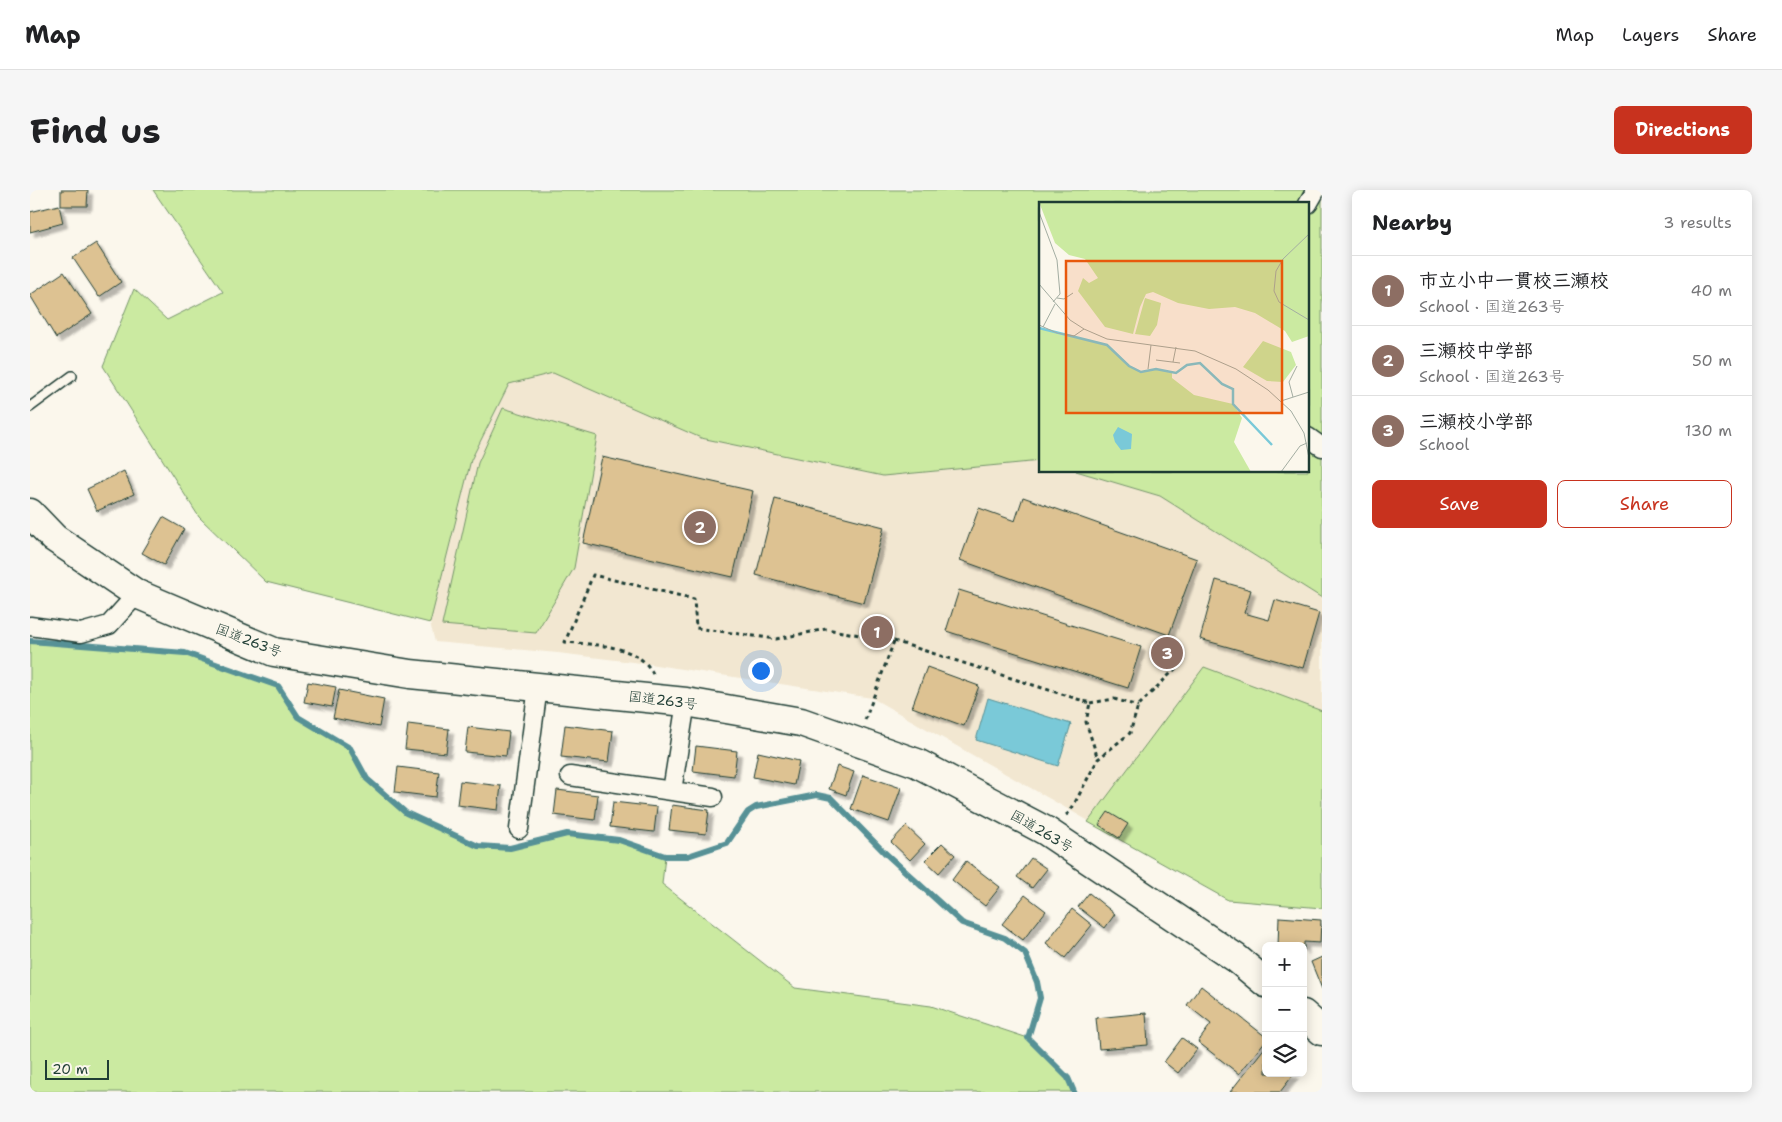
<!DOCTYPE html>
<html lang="en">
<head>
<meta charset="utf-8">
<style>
	:root { --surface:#fff; --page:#f6f6f6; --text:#202124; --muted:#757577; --line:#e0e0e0; --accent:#c8321e }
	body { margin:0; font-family:"Shantell Sans","Klee One",sans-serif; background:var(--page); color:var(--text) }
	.controls { position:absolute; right:15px; bottom:15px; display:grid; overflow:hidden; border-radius:8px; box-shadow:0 2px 12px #0003 }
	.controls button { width:45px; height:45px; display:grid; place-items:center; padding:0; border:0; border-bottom:1px solid var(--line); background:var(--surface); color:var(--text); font:25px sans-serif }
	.scale { position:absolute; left:15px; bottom:12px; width:64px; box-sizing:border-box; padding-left:5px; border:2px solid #1f3d34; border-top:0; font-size:14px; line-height:18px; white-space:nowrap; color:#1f3d34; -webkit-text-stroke:4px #fbf7ec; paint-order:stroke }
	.you { position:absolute; left:730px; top:480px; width:18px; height:18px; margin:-12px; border:4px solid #fff; border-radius:50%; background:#1a73e8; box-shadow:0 0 0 8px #1a73e833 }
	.badge { display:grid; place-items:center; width:32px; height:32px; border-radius:50%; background:var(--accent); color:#fff; font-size:16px; font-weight:700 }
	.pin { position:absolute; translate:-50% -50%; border:2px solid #fff; box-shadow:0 1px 5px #0006 }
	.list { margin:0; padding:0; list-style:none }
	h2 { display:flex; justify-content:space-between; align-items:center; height:65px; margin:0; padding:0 20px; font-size:21px }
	h2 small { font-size:16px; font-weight:400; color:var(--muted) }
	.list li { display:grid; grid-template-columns:32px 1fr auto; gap:15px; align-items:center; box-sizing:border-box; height:70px; padding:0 20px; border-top:1px solid var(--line) }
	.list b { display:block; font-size:19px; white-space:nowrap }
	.list p { margin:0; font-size:16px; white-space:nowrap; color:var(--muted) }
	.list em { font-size:16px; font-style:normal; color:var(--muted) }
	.actions { display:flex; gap:10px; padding:15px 20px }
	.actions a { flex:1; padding:11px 0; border:1px solid var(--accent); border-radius:8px; text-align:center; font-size:18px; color:var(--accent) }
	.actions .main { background:var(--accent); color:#fff }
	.icon { flex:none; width:28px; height:28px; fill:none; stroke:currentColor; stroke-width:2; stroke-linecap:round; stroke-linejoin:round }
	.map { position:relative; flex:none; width:1292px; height:902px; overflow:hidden; border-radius:8px }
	header { display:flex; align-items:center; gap:30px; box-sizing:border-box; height:70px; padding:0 25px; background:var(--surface); border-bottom:1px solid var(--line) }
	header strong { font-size:24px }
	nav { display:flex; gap:28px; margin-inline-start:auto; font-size:18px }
	.intro { display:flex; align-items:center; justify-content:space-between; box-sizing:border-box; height:120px; padding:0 30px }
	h1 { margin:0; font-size:35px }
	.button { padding:12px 22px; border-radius:8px; background:var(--accent); color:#fff; font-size:18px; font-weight:700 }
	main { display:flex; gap:30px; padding:0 30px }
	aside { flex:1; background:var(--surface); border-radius:8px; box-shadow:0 2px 12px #0003 }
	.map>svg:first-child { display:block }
	.built { fill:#f2e7d1 }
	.green { fill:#cbeaa1; stroke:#75946a }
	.water { fill:#7ac9d8; stroke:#569196 }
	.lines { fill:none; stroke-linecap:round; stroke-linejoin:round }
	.stream { stroke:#569196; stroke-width:6 }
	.building { fill:#ddc292; stroke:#1f3d34; filter:url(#shadow) }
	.service-casing { stroke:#1f3d34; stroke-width:12 }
	.minor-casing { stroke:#1f3d34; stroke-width:21 }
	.trunk-casing { stroke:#1f3d34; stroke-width:31 }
	.path { stroke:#1f3d34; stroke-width:3; stroke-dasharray:4 4; stroke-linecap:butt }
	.service { stroke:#fbf7ec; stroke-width:9 }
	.minor { stroke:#fbf7ec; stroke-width:18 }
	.trunk { stroke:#fbf7ec; stroke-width:28 }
	.labels { text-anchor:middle; stroke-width:4.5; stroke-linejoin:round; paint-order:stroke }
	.street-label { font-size:14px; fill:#1f3d34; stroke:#fbf7ec }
	.inset-river { fill:none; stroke:#7ac9d8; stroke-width:2.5 }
	.inset-road { fill:none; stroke:#a3ada2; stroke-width:1 }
	.view { fill:#e8590c; fill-opacity:0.15; stroke:#e8590c; stroke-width:2.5 }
	.inset-edge { fill:none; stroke:#1f3d34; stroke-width:2.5 }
</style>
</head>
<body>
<header>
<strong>Map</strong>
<nav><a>Map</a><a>Layers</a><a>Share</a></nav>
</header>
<div class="intro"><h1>Find us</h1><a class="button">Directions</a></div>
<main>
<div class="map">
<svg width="1292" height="902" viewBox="0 0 1292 902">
	<defs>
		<filter id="shadow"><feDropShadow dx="4.5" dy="4.5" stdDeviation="1" flood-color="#0004"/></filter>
	</defs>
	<rect width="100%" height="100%" fill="#fbf7ec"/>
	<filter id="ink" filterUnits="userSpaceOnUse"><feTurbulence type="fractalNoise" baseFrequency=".02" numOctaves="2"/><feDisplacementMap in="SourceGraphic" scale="10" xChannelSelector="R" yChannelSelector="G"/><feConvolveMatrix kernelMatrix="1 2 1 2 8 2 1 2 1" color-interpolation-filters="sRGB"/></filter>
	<g filter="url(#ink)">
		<path class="built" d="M523,182l148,66 182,38 158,-15v10h35l84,25 162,102v310l-94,-8 -356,-202 -223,-34 -91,-11 -123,-11 -5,-19 41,-163 38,-76z"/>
		<path class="green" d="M123,0h1169v408l-162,-102 -84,-25h232v-267h-267v257l-158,15 -182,-38 -148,-65 -44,11 -38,76 -41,163 -164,-41 -67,-65 -96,-151 31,-77 33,31 56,-28z
			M473,218l94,28 -23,132 -38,65 -94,-8 36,-162z
			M0,451l155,12 93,33 20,31 52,31 17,31 39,34 72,33 32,2 57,-14 52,6 46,16 -3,28 133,104 136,18 97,32 40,40 6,14h-1044z
			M1174,477l118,44v197l-94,-8 -140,-78z"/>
		<path class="water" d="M958,508l83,26 -13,42 -82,-26z"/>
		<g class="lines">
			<path class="stream" d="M0,451l155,12 93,33 20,31 52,31 17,31 39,34 72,33 32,2 57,-14 52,6 46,16h23l39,-13 21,-31 8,-5 61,-12 14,3 53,54 78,71 43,15 20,15 12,29 3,16 -12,40 40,40 6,14"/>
		</g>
		<path class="building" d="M31,0h27l-1,16h-26z
			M29,15l4,18 -33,9v-20z
			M66,53l25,39 -22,15 -26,-39z
			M34,82l28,42 -36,24 -26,-43z
			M572,267l151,34 -20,86 -150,-34z
			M94,281l10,23 -37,17 -10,-22z
			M993,307l174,62 -28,76 -209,-75 19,-52 36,13z
			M745,309l109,28 -20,76 -108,-28z
			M133,327l21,12 -20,36 -22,-12z
			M1186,390l35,10 -7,23 25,7 6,-20 44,13 -16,55 -103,-29z
			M929,400l182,57 -13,41 -182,-57z
			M897,477l52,19 -15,40 -52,-19z
			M278,492l28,5 -4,20 -28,-5z
			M309,500l45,9 -5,28 -46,-9z
			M378,534l41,5 -3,24 -41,-4z
			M535,535l48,6 -4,31 -48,-5z
			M438,537l41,5 -3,24 -41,-4z
			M666,556l41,5 -3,25 -41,-5z
			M728,562l41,9 -5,24 -41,-8z
			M807,576l17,6 -8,23 -17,-6z
			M368,577l41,5 -3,25 -41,-5z
			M833,585l38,13 -12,34 -38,-13z
			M430,591l41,5 -3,24 -41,-5z
			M527,600l41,5 -3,25 -41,-5z
			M583,612l44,5 -3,25 -44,-5z
			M642,615l37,5 -3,24 -37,-4z
			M1078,622l20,12 -9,14 -20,-13z
			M876,636l19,18 -15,16 -19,-18z
			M912,653l13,12 -16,18 -14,-13z
			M1001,668l16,11 -15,19 -15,-11z
			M936,671l34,26 -15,19 -33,-26z
			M1059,703l26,21 -10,14 -27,-21z
			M995,705l21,16 -23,29 -21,-16z
			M1042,719l20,16 -27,33 -19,-15z
			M1249,727l42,3 -1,23 -16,-1v8l-1,-4h-25z
			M1292,767v32l-11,-27z
			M1171,796l65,51v3l-27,34 -41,-32 13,-18 -24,-19z
			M1116,823l2,32 -49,4 -3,-31z
			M1152,848l15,11 -19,24 -14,-11z
			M1236,856v27l28,1 -14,18h-50z"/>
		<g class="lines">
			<g class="service-casing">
				<path id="service" d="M0,217l42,-31"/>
			</g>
			<g class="minor-casing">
				<path id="minor" d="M1278,14l8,-14
					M1278,247l14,10
					M0,436l51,7 28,-8 28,-31
					M540,586l143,21
					M642,601l14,-89
					M489,639l19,-142"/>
			</g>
			<g class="trunk-casing">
				<path id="trunk" d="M0,323l24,25 83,56 137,58 136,22 276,28 115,20 116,41 129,68 190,127 30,25
					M1273,824l19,17"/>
			</g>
			<path class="path" d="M623,484c-14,-30 -59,-29 -88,-32l28,-67 101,24 2,29 80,11 50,-10 68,12 196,62 -4,19 12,37
				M1060,513l24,-4 24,7
				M835,530l29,-79
				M1036,625l4,-3 28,-53 32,-26 8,-27 47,-47"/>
			<use href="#service" class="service"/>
			<use href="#minor" class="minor"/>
			<use href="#trunk" class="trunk"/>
		</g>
	</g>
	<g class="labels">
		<g class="street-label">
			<text transform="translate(219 450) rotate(21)" y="5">国道263号</text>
			<text transform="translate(633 510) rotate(7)" y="5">国道263号</text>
			<text transform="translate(1012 641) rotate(30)" y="5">国道263号</text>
		</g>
	</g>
	<g transform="translate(1009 12)">
		<rect width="270" height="270" fill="#fbf7ec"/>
		<path d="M0,0h270v134l-17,6 -7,-11 -30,-18 -20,-6 -26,2 -31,-6 -25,-11 -7,2 -6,13 -7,27 -28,-7 -27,-36 5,-13 6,5 9,-5 -13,-19 -16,-4 -14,-12zM106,96l16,5 -4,22 -7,11 -15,-2zM0,126l68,17 22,21 12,6 15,-3 16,4v5l22,17 39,9 9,14 -8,24 17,30h-212zM224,139l28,11 5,13 -13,17 -16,-1 -24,-14z" fill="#cbeaa1"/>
		<path d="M79,225l14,7 -1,15 -10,1 -6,-8 -2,-7z" fill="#7ac9d8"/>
		<path class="inset-river" d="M0,126l68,17 22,21 12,6 15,-3 20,4 11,-8 13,-2 22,21 11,5v15l39,41"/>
		<path class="inset-road" d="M0,10l18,48 3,34 -7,8M270,32l-26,25 -7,12 -2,20 5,11 30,18M0,82l31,36 14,9 23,10 88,12 41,18 32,21 23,21 13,22 5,25M18,96l7,1 9,-6M0,123l18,8 17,3 10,-7M4,125l12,-23M117,158l24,3M134,160l3,-15M109,167l3,-24M254,195l-4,-15 8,-16M242,199l28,-9M242,270l19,-26 7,-3"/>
		<path class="view" d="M27,59h216v152h-216z"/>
		<rect width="270" height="270" class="inset-edge"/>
	</g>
</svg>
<div class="controls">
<button>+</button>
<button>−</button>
<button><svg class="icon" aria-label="layers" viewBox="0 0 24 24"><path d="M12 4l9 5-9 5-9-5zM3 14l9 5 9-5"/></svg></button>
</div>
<div class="scale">20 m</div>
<div class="you"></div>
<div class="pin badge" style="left:847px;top:442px;background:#8d6e63">1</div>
<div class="pin badge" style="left:670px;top:337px;background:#8d6e63">2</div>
<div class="pin badge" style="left:1137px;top:463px;background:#8d6e63">3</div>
</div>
<aside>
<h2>Nearby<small>3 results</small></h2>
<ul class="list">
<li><span class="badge" style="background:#8d6e63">1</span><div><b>市立小中一貫校三瀬校</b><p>School · 国道263号</p></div><em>40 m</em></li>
<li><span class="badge" style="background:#8d6e63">2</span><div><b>三瀬校中学部</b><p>School · 国道263号</p></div><em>50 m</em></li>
<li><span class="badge" style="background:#8d6e63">3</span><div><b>三瀬校小学部</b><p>School</p></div><em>130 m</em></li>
</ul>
<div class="actions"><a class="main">Save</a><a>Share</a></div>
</aside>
</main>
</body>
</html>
